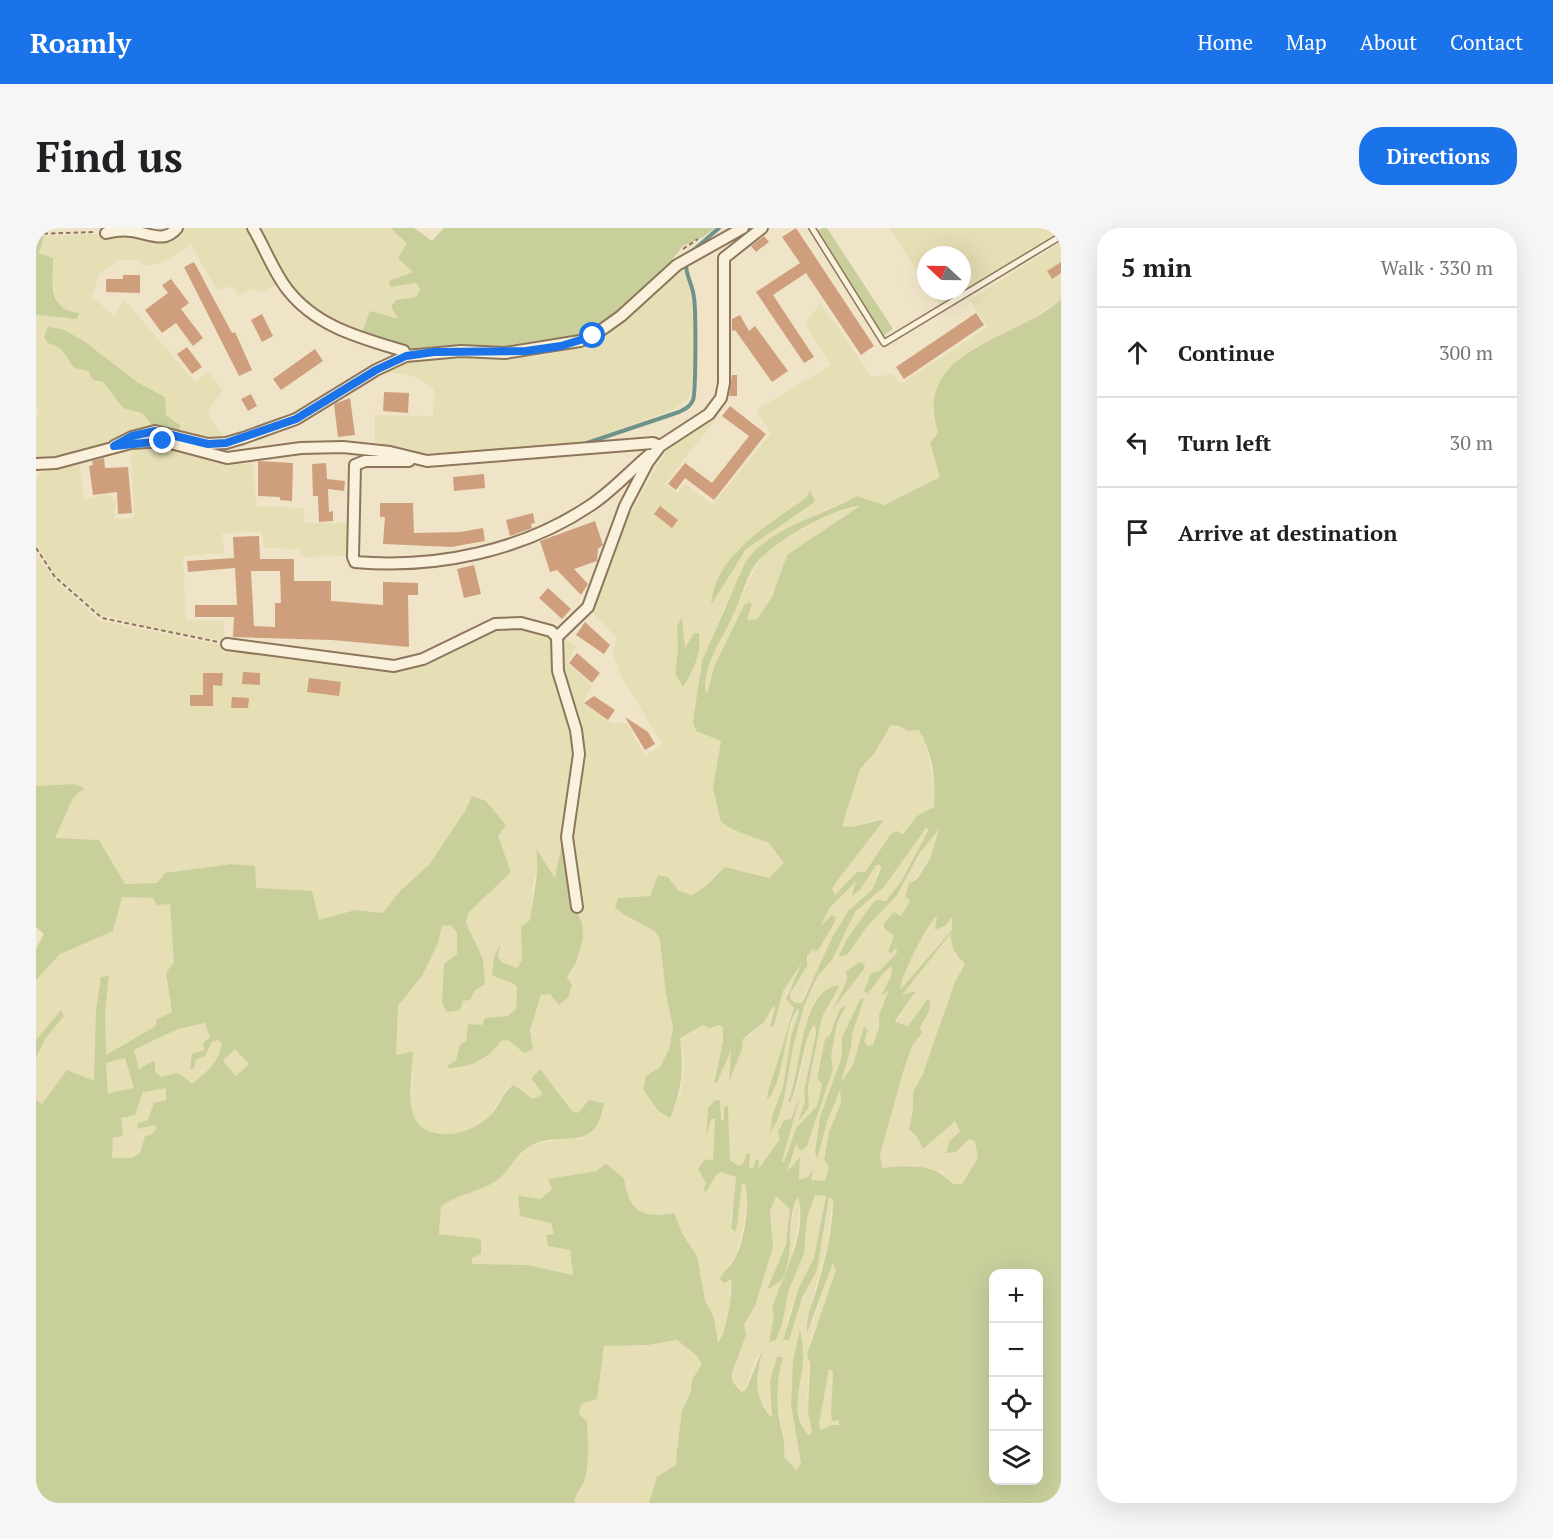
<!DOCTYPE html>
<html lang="en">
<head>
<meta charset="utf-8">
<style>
	:root { --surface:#fff; --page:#f6f6f6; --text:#202124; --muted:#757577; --line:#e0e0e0; --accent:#1a73e8 }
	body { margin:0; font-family:"PT Serif",serif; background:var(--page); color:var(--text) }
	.controls { position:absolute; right:18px; bottom:18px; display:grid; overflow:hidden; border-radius:12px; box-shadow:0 6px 24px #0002 }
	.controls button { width:54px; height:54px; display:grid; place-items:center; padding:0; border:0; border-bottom:2px solid var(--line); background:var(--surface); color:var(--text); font:30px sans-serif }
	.compass { position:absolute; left:881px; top:18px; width:54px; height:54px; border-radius:50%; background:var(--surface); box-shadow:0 6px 24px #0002; rotate:292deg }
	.stop { position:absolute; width:18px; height:18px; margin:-14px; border:4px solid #1a73e8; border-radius:50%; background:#fff }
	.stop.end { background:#1a73e8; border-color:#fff; box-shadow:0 2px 6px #0008 }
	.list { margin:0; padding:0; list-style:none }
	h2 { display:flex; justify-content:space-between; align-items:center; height:78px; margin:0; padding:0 24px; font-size:26px }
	h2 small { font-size:20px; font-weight:400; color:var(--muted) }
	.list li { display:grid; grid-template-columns:39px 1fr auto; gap:18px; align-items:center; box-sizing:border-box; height:90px; padding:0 24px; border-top:2px solid var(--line) }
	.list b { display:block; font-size:22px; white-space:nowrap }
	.list em { font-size:20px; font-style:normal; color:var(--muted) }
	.icon { flex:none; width:33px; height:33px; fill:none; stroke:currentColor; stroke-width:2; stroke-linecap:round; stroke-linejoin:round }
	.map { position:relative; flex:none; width:1025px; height:1275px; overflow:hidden; border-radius:24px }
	header { display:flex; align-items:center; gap:36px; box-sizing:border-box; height:84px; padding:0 30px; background:var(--accent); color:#fff }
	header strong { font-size:28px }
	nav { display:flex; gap:33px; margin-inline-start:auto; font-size:21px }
	.intro { display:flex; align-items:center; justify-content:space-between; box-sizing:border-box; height:144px; padding:0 36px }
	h1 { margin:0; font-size:42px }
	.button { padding:15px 27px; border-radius:24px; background:var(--accent); color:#fff; font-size:21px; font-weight:700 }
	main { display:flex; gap:36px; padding:0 36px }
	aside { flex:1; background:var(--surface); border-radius:24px; box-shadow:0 6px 24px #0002 }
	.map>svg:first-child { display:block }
	.farmland { fill:#e6deb5; fill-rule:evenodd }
	.green { fill:#c9cf9b; fill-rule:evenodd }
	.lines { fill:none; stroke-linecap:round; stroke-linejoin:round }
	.stream { stroke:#6f938a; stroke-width:4 }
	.building { fill:#cf9f7d; fill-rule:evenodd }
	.service-casing { stroke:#8d765c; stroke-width:8 }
	.minor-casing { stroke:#8d765c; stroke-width:14 }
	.path { stroke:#8d765c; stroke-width:2; stroke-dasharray:4.5 3; stroke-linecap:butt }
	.service { stroke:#faf1dc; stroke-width:5 }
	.minor { stroke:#faf1dc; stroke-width:10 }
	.route { stroke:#1a73e8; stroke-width:8 }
</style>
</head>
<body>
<header>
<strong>Roamly</strong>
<nav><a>Home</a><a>Map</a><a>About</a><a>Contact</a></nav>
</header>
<div class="intro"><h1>Find us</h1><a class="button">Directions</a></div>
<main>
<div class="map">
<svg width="1025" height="1275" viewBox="0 0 1025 1275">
	<rect width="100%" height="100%" fill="#f0e4c8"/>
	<path class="farmland" d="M144,0h67l32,56 -21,9 -3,-4 -18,6 -4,-9 -16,4 -26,-45 -30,18 -19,3 -2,-6h-19l-20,12 -10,24 24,20 9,-17 71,83 13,-10 15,18 -16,22 19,28 -10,2 -38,-10 -12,-17 -1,-13 -6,-9 -22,-11 -53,-41 -22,-12 -6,15 15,20 17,7 10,11h5l20,26 19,5 13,15 -98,31h-21v-40l3,-11 -3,-1v-92l32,4 11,-5 -17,-5 -5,-6 -4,-22v-23l-14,-5 5,-17 76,-3 34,6z
		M221,0h133l17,15 7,29 -25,9 1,6 26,-4 4,6 -4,8 -20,3 -5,6 8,14 -38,15 -44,-23 -23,-21z
		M853,0h172v3l-121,74 -9,-14h31v-36h-36v29z
		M1025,14v57l-43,30 -43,18 -25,20 -13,22 -4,27 5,18 -8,9 10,34 -56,28 -27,-9 -63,29 -42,28 -28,55 -25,62 -1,32 -5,20 3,9 25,10 -8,47 8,34 13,8 35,13 15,20 -15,15 -44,-11 -11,9 -8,13 -15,6 -13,-5 -10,-13 -10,-2 -7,21 -33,2 -2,9 7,7 33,17 4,9 6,54 7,33 -4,22 -9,18 -14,9 -3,13 15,22 11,7 12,-26 3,-29 -4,-25 23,-13 6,3 10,-3 4,2v14l-9,42 3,-1 11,-30 4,-2 -3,31 13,-32 1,-10 7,-3 14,-14 8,-16 3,1 -5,20 4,-1 9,-35 19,-28 -2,9 -13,21 -1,6 8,8 -26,85v8l9,-21 8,-36 13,-35 2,4 -9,24 -8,52 -10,25 -2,19 14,-38 8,-47 11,-41 13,-29 15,-17 23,-48 25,-20 33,-49 14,-15 2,1 -27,51 -16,21 -10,-1 -4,4 -24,33 -9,17 2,3 7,-3 17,-25 32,-34 22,-41 20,-27 -9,32 -24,31 -1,6 5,5 -9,16 -7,-5 -10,11v5l10,8 -6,16 3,1 5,-6 1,6 -18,18 -7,2 -8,18 3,3 3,-3 10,-16 11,-9v11l-9,18 8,-5 -11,25 -2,21 -4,9 -6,1 -3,-5 4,-11 -4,-4 -11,39 -13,17 11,-35 1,-13 12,-35 -3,-1 -19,39v19l-22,61 -5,35 2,6 10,-36 13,-32 1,13 -14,37 -3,19 5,7 -4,16 -14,-2 2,-11 -5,8 -9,3 1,-23 -13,17 9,-30 5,7 6,-5 26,-77 -2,-12 6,-34 10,-19 -8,6 -9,25 -5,4 -7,30 -1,9 5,7 -5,21 -21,22 -12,34 -3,-1 2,-8 17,-57 -9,24h-7l-5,12 1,7 -22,31 1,-10 -3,-1 -2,8 -5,1 1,-15 -4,1 -2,8 -5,4 -9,-6 -2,-53 -4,1v13l-3,-1 -2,-19 -4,-1 -7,8 -2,29 5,-18h4l-2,43 -8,-3 -7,10 8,14 -3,7 3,2 10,-17 5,-3 15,5 -5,40v12l4,3 7,-48 3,-1 2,7 -4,39 -7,26 -16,24 5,3 7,-4v4l-3,9 2,13 -8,34 -6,6 -3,-26 -9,-18 -8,-44 -14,-21 -9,-22 -28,3 -9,-6 -10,-13 -3,-19 -18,-14 -10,7 -47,8 3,10 -11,10 -23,-2 2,19 31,6 3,12 -8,1 2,11 22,4 3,25 -45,-10h-57l1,-7 9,-4v-15l-42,-5 2,-28 12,-9 44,-17 32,-34 30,-7h24l8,-6 11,-17 2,-13 -15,-3 -11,14 -6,-3 -32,-42 -9,9 13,15 -11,6 -19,-14 -8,4 -16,27 -17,12 -18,6h-18l-13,-3 -10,-11 -3,-13 2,-54 -17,2 2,-49 24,-30 16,-33 4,-17 9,-1 6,8v21l-13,10 -2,38 5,10 13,-2 3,-9 7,-1 5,-10 10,-6 -2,-25 -17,-36 2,-11 43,-40 -13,-37 8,-10 -20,-24 -14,-5 -7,15 -36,54 -29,26 -17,22 -28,-3 -36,10 -7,-28 -57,-4v-22l-24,-2 -66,9 -8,10 -32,1 -26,-44 -44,-2 18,-40 11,-10 -9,-4 -39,2v-233l19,27 45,41 125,25 169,22 31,-7 70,-35h29l28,10 1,31 18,57 6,36 -22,119 -19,-28 3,14 -5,13 -4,42 -9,7 1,34 -5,7 -15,-6 -4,-5 1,-10 -5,10 -2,17 7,5 11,2 7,5 -1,23 -8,7 -23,2 -3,7 -14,-1 -2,17 -6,4 -4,15 -9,6 15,1 22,-7 16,-19 7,-1 17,13 9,-4 -3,-19 11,-35 9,-1 9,11 9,-7 4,-13 -5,-7 9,-15 7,-24 -1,-16 -7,-15h4l-10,-73 14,-72 -4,-28 -19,-68 -1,-21 3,-9 15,9 -10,17 25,23 -9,17 29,20h15l18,33 17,-12 -41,-68 -8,-22 4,-16 -26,-27 35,-89 33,-60 10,-14 45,-34 4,2 -53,68 12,9 9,-9 26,21 59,-72 -15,-23 75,-45 -26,-41 15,-21 52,74 20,-3 9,10 86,-57 -17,-27zM774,263l5,11 -69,47 -35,55 4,-19 23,-36 68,-51zM646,391l3,30 9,-16h5l1,7 -9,35 -8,12 -8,-13 3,-23 -1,-25zM824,734l5,2 -1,5 -31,39 14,-28 -1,-9zM802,757l1,3 -17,29 -14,70 1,20 -10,14 6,-20 -1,-10 12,-58 -1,-9 -6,11 -11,50 -8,18 -2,-2 7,-15 13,-72 7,-13z
		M645,40h3l7,29 3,23 -2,68 -4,11 -15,11 -98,35 -87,7 -67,2 -46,-12v-27l58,1 1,-28 -23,-13 -30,-3 32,-15h122l30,-6 44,-18z
		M108,218l27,2 42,14 40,2 3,42 47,2 2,15h44v33l-48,1 -2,-8 -35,-1 -2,-16 -40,1 2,20 -41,3 3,64 37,1 2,20 -54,-9 -69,-17 -46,-40 -20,-30v-66l6,-8 38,-7 4,35 23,-5 9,7 -2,18 20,-1 -3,-66z
		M826,277l-8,8 -67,42 -15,42 -15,22 -10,1 5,-13 -8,-2 -30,62 -6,26 -3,-2 1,-21 6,-18 49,-94 15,-15 35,-18 22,-11z
		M855,497l8,1 9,5 11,-1 7,12 9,48 -1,17 -17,9 -11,16 -15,2 -26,38h-8l-22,24 -3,-7 5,-8 46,-61 -11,1 -16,7 -14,-2 18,-57 14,-15z
		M844,636l-8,26 -23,20 -16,26 -12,29 -16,26 -3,12h-7l-5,-5v-4l17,-28 2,-14 5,-6 9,-3 12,-21 -5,-4 -9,9 8,-17 27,-29h2l-3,6 5,3 16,-25z
		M86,669l31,1 17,6 5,59 -9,10 6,39 -15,8v6l-51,30 -1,-42 4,-38 -7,1 -6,33 -2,72 -53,23 -5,-5v-42l9,-19 19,-23 -4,-5 -24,29v-60l24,-26 53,-23z
		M902,688l-2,14 9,-4 8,-10 -1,14 -50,59 -2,-1 8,-24 21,-40z
		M915,704l4,24 10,8 -2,7 -8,11 -33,94 -9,16v18l-4,19 9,9 5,10 32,-27 5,10 -11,11 7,10 13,-13 6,2 3,17 -16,26h-9l-10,-12 -16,-2 -10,-5 -36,3 -1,-13 23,-83 9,-26 10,-13 -2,-6 7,-27 -19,26 -13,-3 18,-27h-12z
		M169,795l5,15 -6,12 -12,4 2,15 2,-9 13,-9 3,-9 6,-2 4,3 -2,11 -3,7 -24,24 -21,-10 -11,2 -6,-5v-11l-16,8 -5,-18 44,-22z
		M199,821l14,15 -13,12 -13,-15z
		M89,830l9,30 -26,5 -2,-30z
		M130,860l1,12 -13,25 4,2 -7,8 -6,1 -5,17 -9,5h-19l1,-21 10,-1 -2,-18 14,-3 8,-23z
		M740,967l14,14 -2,27 -20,53 17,-25 4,-9 5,-52 5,-7v24l-8,40 -19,48 2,7 -5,27 13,-18 4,-26 20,-58 1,-22 8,-23 11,1 -8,46 -4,16 -24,52 -7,29 34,-69 12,-73 4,3 -6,44 -21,80 7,-2 20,-60 3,8 -2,12 -24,58 -3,58 5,35 -3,2 -7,-6 -5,-24 7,-45 -3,-23 -8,24 -2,44 10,59 -3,6 -14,-13 2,-13 -5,-19 -8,-54 -3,10 2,38 -13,-21 -1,-27 4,-22 -10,19 -6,22 -5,2 -9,-11 4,-20 10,-26 -2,-11 11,-18 18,-59 -3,-36z
		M641,1112l19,15 6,9 -16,36 -9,45 1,19 -21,13 -8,26h-75l1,-7 8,-12 5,-27v-21l-9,-22 2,-11 16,-4 7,-53 44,-1z
		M793,1141l4,2 -2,44 1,5h7v5h-8l-10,5 -2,-6z"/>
	<path class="green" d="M354,0h24l18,13 12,-13h271l-12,9 -20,9 -22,28 -56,50 -31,16 -69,10 -96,-1 -48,-14 9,-24 28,8 -7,-13 5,-6 20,-3 4,-8 -4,-6 -26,4 -1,-6 24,-9 -15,-14 9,-15z
		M786,0h5l66,101 -10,7 -67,-104z
		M0,8h8l-5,17 14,5c0,26 -6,51 26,55l-2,6 -41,-4z
		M1025,71v1204h-412l8,-26 20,-13 -1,-6 6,-47 9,-21 1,-10 10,-16 -6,-9 -19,-15 -29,5 -44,1 -7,53 -16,5 -2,10 8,8c1,19 3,41 -3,59 -3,8 -9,13 -10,22h-538v-403l6,4 25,-34 27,11 2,-71 5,-33 8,-1 -4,38 1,41 50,-29v-6l16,-8 -6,-39 8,-11 -4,-58 -14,1 -3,-7 -31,-1 -9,34 -53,23 -24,26v-31l8,-15 -8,-7v-141l39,-2 9,4 -11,10 -18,40 44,2 26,44 32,-1 8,-10 66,-9 24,2 1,22 56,3 7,29 36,-10 28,3 17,-22 29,-26 36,-54 7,-15 14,5 20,24 -8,11 13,36 -43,41 -2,10 17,36 2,25 -10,6 -5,10 -7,1 -3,9 -13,2 -5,-10 2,-38 13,-10v-21l-6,-8 -9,1 -4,17 -16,33 -24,30 -2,49 17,-3c-1,34 -15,83 34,82 15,0 30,-7 42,-17 11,-10 12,-25 25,-32l19,14 10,-5 -12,-16 9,-9 32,42 6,2 11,-13 15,3c-9,55 -43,24 -75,44 -14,8 -20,25 -33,34 -17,11 -38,13 -55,25l-2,28 42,5v15l-9,4v6l56,1 45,10 -3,-25 -22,-4 -2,-11 8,-1 -3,-11 -31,-7 -2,-20 23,3 11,-10 -4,-10 48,-8 10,-7 18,14c5,33 17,41 50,35l9,22 14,21 8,44 9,18 4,25c9,-10 15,-52 13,-64l-7,4 -4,-4c3,-8 10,-12 14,-19 11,-19 16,-56 11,-77l-3,1 -6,48 -5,-3 5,-52 -15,-5 -5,3 -10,17 -3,-2 3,-7 -8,-14 7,-10 8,2 2,-42h-4l-5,20 2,-31 7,-8 5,1 1,19 3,1v-14l4,-1 2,54 9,6 5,-4 2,-8 4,-1 -1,15 5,-1 2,-8 3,1 -1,10 22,-31 -2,-7 6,-12 7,-1 9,-23 -18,65 2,1 12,-34 21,-22 5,-21 -5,-7 8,-39 5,-4 9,-25 8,-6 -10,19 -6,34 2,12 -26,77 -6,5 -5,-7 -9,28 13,-15 -1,23 9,-3 5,-8 -2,11 14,1 4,-15 -5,-6 5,-28 12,-29 -1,-13 -13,32 -10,37 -2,-7 5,-35 22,-61v-19l19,-39 3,1 -12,35 -1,13 -10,35 12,-17 11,-39 4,4 -4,11 3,5 6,-1 6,-17v-13l10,-25 -8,6 10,-19 1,-11c-11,7 -16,19 -25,28l-3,-3 7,-18 8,-2 18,-18 -1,-5 -5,5 -3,-1 6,-16 -10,-8v-5l10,-11 7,4 9,-15 -5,-5 4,-12 8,-5 13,-20 9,-30 -20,25 -22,41 -32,34 -17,25 -7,3 -2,-2 9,-18 24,-33 4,-4 10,1 16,-21 27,-51 -3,-1 -43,60 -28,24 -23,48 -15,17 -13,29 -11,41 -8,47 -7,25 -8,14 3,-20 10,-25 8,-52 8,-24 -1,-4c-16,23 -13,74 -31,92l1,-8 26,-84 -8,-9 16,-36 -19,28 -9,35 -4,1 5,-19 -2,-2 -9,16 -21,17 -1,10 -13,33 2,-32 -14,32 -3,2 9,-43v-14l-4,-2 -10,3 -6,-3 -23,13c4,33 2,50 -10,80l-12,-7 -15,-22 3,-13 14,-9 9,-18 4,-22 -7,-33 -6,-54 -5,-9 -32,-17 -8,-7 3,-9 32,-2 8,-21 10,2 10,13 13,5c17,-7 20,-16 34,-28l44,11 15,-15 -15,-20 -35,-13 -13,-8 -8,-34 8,-47 -25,-10 -3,-9 9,-61 43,-98c21,-34 79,-48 112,-67l27,9 56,-28 -10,-34 8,-10c-26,-86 78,-91 123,-134zM824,278l-73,49 -15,42 -15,22 -10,1 5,-16 -3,-2 -5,3 -30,62 -6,25 -3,-1c0,-31 16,-49 28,-76 8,-16 12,-35 22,-50 15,-22 80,-58 105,-59zM855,497l8,1 9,5 11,-1c14,23 17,50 15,77l-17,9 -14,18 -6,-3 -6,3 -26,38h-8l-22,23 -3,-6 5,-8 47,-61c-16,1 -26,9 -42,6l18,-57 14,-15zM840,637h4l1,3 -9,22 -23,20 -16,26 -31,67h-7l-5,-5v-4l17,-28v-9l6,-9v4l5,-2 17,-28 1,-5 -4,-2 -11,11 8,-17 27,-28 -4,15 8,-6zM901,688l-2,14 10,-4 7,-9v13l-51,59c-2,-9 27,-67 36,-73zM915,705c0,14 3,21 14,31l-10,18 -33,94 -9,16v18l-4,19 9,9 5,11 32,-28 5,10 -11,11 -3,11 10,-1 13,-13 6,2 3,17 -16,26h-9c-20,-22 -44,-18 -71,-16l-2,-13 23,-83 9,-26 10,-13 -2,-6 9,-16 1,-12 -3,1 -19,26 -13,-4 2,-4 19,-27 -14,4zM169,795l5,15 -7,5 1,7 -12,4 -2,15h4l2,-9 9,-4 7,-14 6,-2 4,3c-3,20 -15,28 -29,41l-15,-11 -17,4 -6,-5v-12l-16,9 -5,-19 44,-21zM199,821l14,15 -13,12 -13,-15zM89,830l9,30 -26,5 -2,-30zM130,860v12l-12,3 -6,17 -10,3 -1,6 17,-4 3,3 -6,7 -6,1 -5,17 -9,5h-19l1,-20 10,-2 -2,-18 14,-3 8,-23zM779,967l11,1 -12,62 -15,29 -16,53h6l13,-42 15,-28 12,-73 4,3c0,29 -8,60 -16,88 -4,15 -12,29 -10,45l26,-70 3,7 -29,84 3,9 -2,49 4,20 -3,3c-20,-19 -8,-49 -6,-72 1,-9 -1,-24 -3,-33l-7,31 -2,44 10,58 -4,7 -13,-13c2,-13 -1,-21 -4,-33 -4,-24 -4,-44 3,-67h-6l-7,24 2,37c-20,-20 -16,-46 -8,-72l-18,44 -5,2 -9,-11v-8l14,-38 -2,-11 11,-18 18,-59 -3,-36 6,-15 14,13 -4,35 -19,46c4,-3 12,-7 15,-11 14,-22 3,-65 16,-82 10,38 -15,76 -26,111l2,8 -5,26 7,-2 6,-16 7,-35 15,-35 3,-36zM957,1046h45v206h-45zM793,1141l4,2 -2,44 1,6 7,-1v5h-8l-10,5 -2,-6z
		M12,99l14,2 22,12 53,41 28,15 1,18 15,11 -3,6 -23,-4 -13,-15 -19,-5 -20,-26 -10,-2 -5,-9 -13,-3c-10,-10 -11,-22 -27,-25l-4,-6z
		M774,262l5,12 -69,47 -35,56c4,-51 58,-80 95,-107z
		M646,390l3,30 9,-15h5c3,19 -6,39 -16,54l-8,-13 3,-23 -1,-25z
		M529,598l10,82 7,15 1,16 -7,24 -9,14 5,8 -4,13 -9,7 -9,-11 -9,1 -11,35 3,19 -9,4 -16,-13 -7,1c-15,19 -28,26 -52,27l-2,-2 9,-6 4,-15 6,-4 2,-17 14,1 3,-7 23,-2 8,-7 1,-23c-8,-6 -17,-6 -25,-11l2,-18 6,-13 -2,13 4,5 15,6 5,-7 -1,-34 9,-7c3,-23 10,-49 6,-71l19,29z
		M824,734l5,2 -1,5 -31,40 14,-29 -1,-9z
		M802,757l1,2 -17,30 -14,70 1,20 -11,15 7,-21 -1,-10 12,-58 -1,-9c-12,12 -15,60 -25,79l-2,-2c15,-32 10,-108 50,-116z
		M25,782l3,6 -19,23 -9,19v-18z"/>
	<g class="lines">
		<path class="stream" d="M652,27l31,-27
			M548,216l95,-32c6,-3 11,-5 14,-12 3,-7 3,-90 1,-102 -1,-13 -9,-23 -8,-36"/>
	</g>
	<path class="building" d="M760,0l78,118 -13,9 -55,-82 -33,22 41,62 -10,6 -48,-71 44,-29 -18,-26z
		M728,8l5,6 -13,10 -5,-6z
		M158,34l38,71 3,-1 17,38 -13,6 -55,-109z
		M1025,34v11l-9,6 -5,-8z
		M87,47h17v18l-34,-1v-13h17z
		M135,51l18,24 -8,6 22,29 -10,8 -17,-23 -14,10 -17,-23 23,-17 -6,-8z
		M940,85l8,12 -80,54 -8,-12z
		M226,86l11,22 -11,6 -11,-22z
		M704,87l9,16 6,-5 33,45 -16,11 -37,-52 -3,1v-12z
		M151,119l15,20 -10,7 -15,-20z
		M279,121l8,12 -42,29 -8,-11z
		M696,147h5v21h-8z
		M348,164l25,1 -1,20 -25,-2z
		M215,166l6,12 -9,5 -7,-12z
		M314,170l5,37 -17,2 -4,-33z
		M694,178l36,28 -52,66 -29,-22 -9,12 -8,-6 17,-21 27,20 37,-47 -27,-20z
		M68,230l1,10 23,-1 4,46 -14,1 -1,-22 -24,3 -4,-29 4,-1 -1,-4z
		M222,233l35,2 -1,38 -12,-1v-3l-22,-1z
		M290,235l1,16 18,2 -1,10 -16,-2 1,23 4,-1v10l-14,1 -1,-26h-5l-1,-32z
		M448,246l1,14 -31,3 -1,-14z
		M344,275h33l1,30 46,-1 23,-4 2,13 -34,6 -68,-3 2,-27h-5z
		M624,278l18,14 -6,8 -18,-14z
		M497,285l2,10 -4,1 1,4 -22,8 -4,-16z
		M559,293l8,24 -5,4 -1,12 -23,8 14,15 -7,11 -24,-25 -7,2 -10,-31z
		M223,308l1,23h34v22h37v20l52,4v-23l35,1v12h-10l1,52 -77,-7 -99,-3 1,-20h-39v-12h42l-2,-37 -47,4 -1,-11 47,-3 -1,-21zM215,343h29l1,32h-6v24l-21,-1z
		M438,337l7,29 -17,4 -7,-29z
		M512,360l23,21 -9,10 -23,-21z
		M549,394l25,23 -6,9 -28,-19z
		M541,425l23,20 -8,10 -23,-20z
		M207,444l17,1v12l-18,-1z
		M167,445h20l-1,13 -9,-1v21h-23v-11h13z
		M273,450l32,4 -2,14 -32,-4z
		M558,468l21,14 -7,10 -24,-17z
		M196,469l17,1 -1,10h-17z
		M589,489l23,15 7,12 -10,6z"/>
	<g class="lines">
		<g class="service-casing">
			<path id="service" d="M776,0l72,115 177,-107"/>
		</g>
		<g class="minor-casing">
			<path id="minor" d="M217,0c12,20 20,43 34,61 29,38 74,49 117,62l2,5
				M70,5c8,-2 17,-3 25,-2 18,2 33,13 46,-3
				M78,218l18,-9 23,-6 53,13 18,-1 17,-5 53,-19 80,-49 30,-14 55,-5 44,2 75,-12 13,-5 28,-20 56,-51 66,-37
				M373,233h-44l-10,4 -2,92 2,5c81,7 168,-11 236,-57 21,-14 39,-34 58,-50
				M0,236l20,-1 75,-20 32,-2 64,17 74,-10 42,-1 47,5 37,9 226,-18 7,3
				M191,416l167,22 29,-7 72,-35 26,-1 30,8 6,6
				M541,679l-10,-70 12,-83 -3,-24 -18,-59 -1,-34 31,-30 37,-101 23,-44 12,-16 49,-32 12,-16 3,-15v-125l38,-30"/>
		</g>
		<path class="path" d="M0,6l60,-2
			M647,21l15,-10
			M0,320l19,29 47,41 116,24"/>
		<use href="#service" class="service"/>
		<use href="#minor" class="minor"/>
	</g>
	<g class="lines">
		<path class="route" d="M127,213l-49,5 18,-10 23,-5 53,13 18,-1 70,-24 80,-49 30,-14 28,-4 92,-1 35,-5 32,-10"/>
	</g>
</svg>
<div class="controls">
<button>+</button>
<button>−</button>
<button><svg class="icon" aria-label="locate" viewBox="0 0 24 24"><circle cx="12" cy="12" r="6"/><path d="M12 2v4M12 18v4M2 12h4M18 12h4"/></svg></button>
<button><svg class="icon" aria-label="layers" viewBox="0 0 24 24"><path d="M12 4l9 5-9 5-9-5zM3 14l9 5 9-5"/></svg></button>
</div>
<svg class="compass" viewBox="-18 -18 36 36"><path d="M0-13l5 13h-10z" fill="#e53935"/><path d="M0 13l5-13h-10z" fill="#757577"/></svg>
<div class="stop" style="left:557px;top:108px"></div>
<div class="stop end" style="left:127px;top:213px"></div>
</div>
<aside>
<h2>5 min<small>Walk · 330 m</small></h2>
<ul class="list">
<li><svg class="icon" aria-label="ahead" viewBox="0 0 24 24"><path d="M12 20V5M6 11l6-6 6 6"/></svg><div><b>Continue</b></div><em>300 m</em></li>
<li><svg class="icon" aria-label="left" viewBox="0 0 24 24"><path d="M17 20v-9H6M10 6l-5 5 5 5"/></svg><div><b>Turn left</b></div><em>30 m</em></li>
<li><svg class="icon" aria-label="arrive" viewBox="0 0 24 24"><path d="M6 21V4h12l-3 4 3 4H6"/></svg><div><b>Arrive at destination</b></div></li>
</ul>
</aside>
</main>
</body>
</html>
